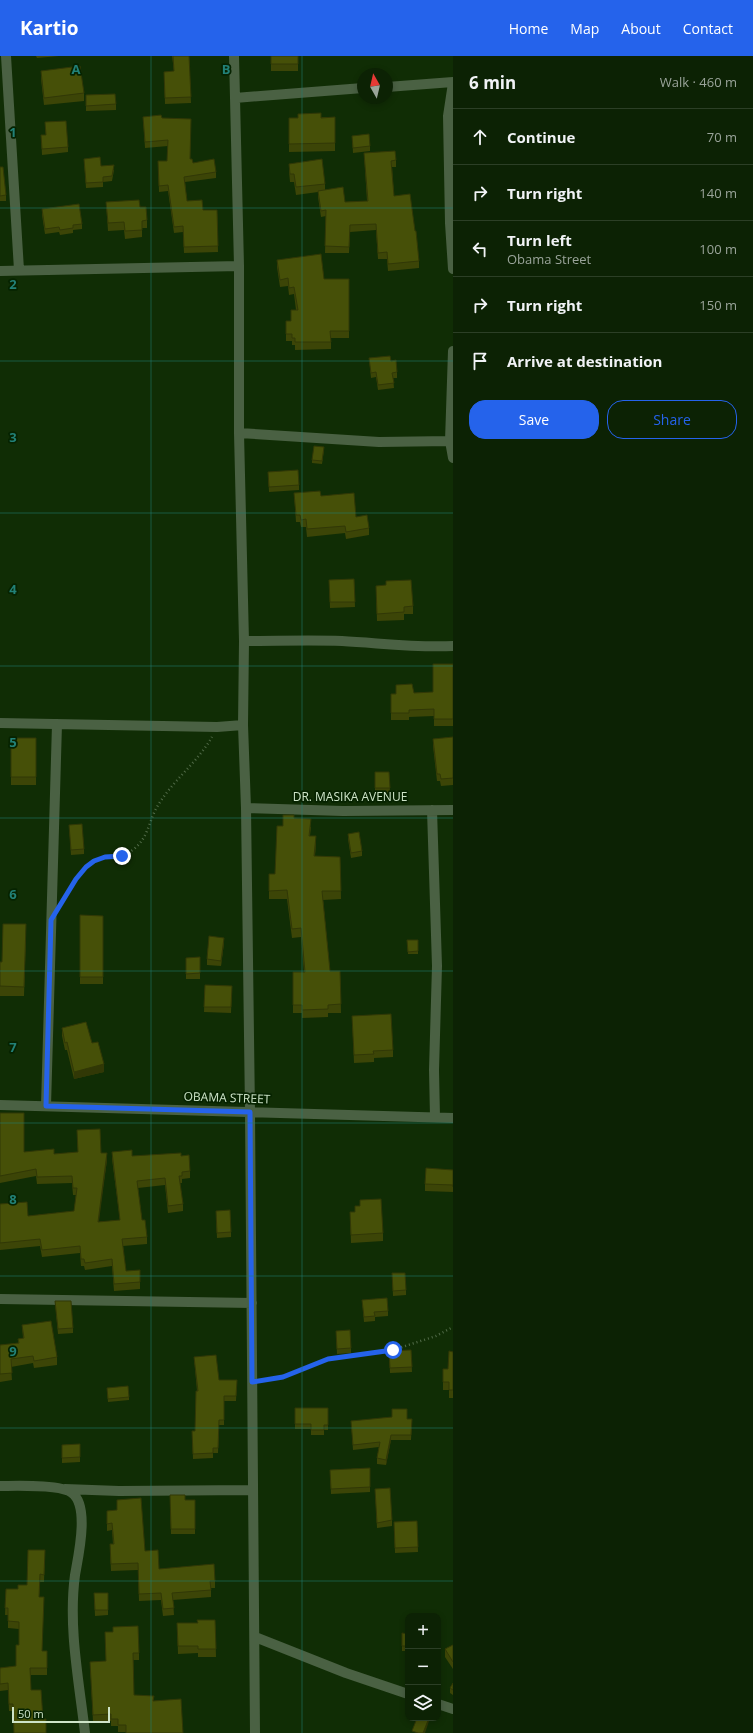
<!DOCTYPE html>
<html lang="en">
<head>
<meta charset="utf-8">
<style>
	:root { --surface:#0c2204; --page:#152a0e; --text:#f1f3f6; --muted:#9aa49a; --line:#2c3f26; --accent:#2563eb }
	body { margin:0; font-family:"Open Sans",sans-serif; background:var(--page); color:var(--text) }
	.controls { position:absolute; right:12px; bottom:12px; display:grid; overflow:hidden; border-radius:8px; box-shadow:0 2px 6px #0003 }
	.controls button { width:36px; height:36px; display:grid; place-items:center; padding:0; border:0; border-bottom:1px solid var(--line); background:var(--surface); color:var(--text); font:20px sans-serif }
	.compass { position:absolute; left:357px; top:12px; width:36px; height:36px; border-radius:50%; background:var(--surface); box-shadow:0 2px 6px #0003; rotate:352deg }
	.scale { position:absolute; left:12px; bottom:10px; width:98px; box-sizing:border-box; padding-left:4px; border:2px solid #cee4c8; border-top:0; font-size:11px; line-height:14px; white-space:nowrap; color:#cee4c8; -webkit-text-stroke:3px #062300; paint-order:stroke }
	.stop { position:absolute; width:12px; height:12px; margin:-9px; border:3px solid #2563eb; border-radius:50%; background:#fff }
	.stop.end { background:#2563eb; border-color:#fff; box-shadow:0 1px 4px #0008 }
	.list { margin:0; padding:0; list-style:none }
	h2 { display:flex; justify-content:space-between; align-items:center; height:52px; margin:0; padding:0 16px; font-size:17px }
	h2 small { font-size:13px; font-weight:400; color:var(--muted) }
	.list li { display:grid; grid-template-columns:26px 1fr auto; gap:12px; align-items:center; box-sizing:border-box; height:56px; padding:0 16px; border-top:1px solid var(--line) }
	.list b { display:block; font-size:15px; white-space:nowrap }
	.list p { margin:0; font-size:13px; white-space:nowrap; color:var(--muted) }
	.list em { font-size:13px; font-style:normal; color:var(--muted) }
	.actions { display:flex; gap:8px; padding:12px 16px }
	.actions a { flex:1; padding:9px 0; border:1px solid var(--accent); border-radius:16px; text-align:center; font-size:14px; color:var(--accent) }
	.actions .main { background:var(--accent); color:#fff }
	.icon { flex:none; width:22px; height:22px; fill:none; stroke:currentColor; stroke-width:2; stroke-linecap:round; stroke-linejoin:round }
	.map { position:relative; flex:none; width:453px; height:1677px; overflow:hidden }
	header { display:flex; align-items:center; gap:24px; box-sizing:border-box; height:56px; padding:0 20px; background:var(--accent); color:#fff }
	header strong { font-size:19px }
	nav { display:flex; gap:22px; margin-inline-start:auto; font-size:14px }
	main { display:flex }
	aside { flex:1; background:var(--surface) }
	.map>svg:first-child { display:block }
	.lines { fill:none; stroke-linecap:round; stroke-linejoin:round }
	.path { stroke:#526c49; stroke-width:2.5; stroke-dasharray:1 3; stroke-linecap:butt }
	.minor { stroke:#4a6143; stroke-width:10 }
	.wall { fill:#3c4507 }
	.shaded-wall { fill:#313806 }
	.building { fill:#465008; stroke:#313806 }
	.route { stroke:#2563eb; stroke-width:5 }
	.grid { fill:none; stroke:#228177; stroke-width:1; stroke-opacity:0.55 }
	.labels { text-anchor:middle; stroke-width:3.5; stroke-linejoin:round; paint-order:stroke }
	.street-label { font-size:12px; fill:#cee4c8; stroke:#062300 }
	.grid-label { font-size:13px; text-anchor:middle; font-weight:bold; fill:#228177; stroke:#062300; stroke-width:3.5; stroke-linejoin:round; paint-order:stroke }
</style>
</head>
<body>
<header>
<strong>Kartio</strong>
<nav><a>Home</a><a>Map</a><a>About</a><a>Contact</a></nav>
</header>
<main>
<div class="map">
<svg width="453" height="1677" viewBox="0 0 453 1677">
	<rect width="100%" height="100%" fill="#102d05"/>
	<g class="lines">
		<path class="path" d="M64,843c10,-17 20,-38 42,-42 10,-2 19,-1 28,-8 14,-11 15,-28 23,-42 15,-26 40,-44 55,-70
			M262,1324l21,-3 45,-18 65,-9 43,-14 17,-9"/>
		<path class="minor" d="M6,0l13,214
			M234,0l5,210v167l5,208 -1,84 3,83 4,304 5,621
			M453,27l-5,33 2,107 3,46
			M387,31l66,-5
			M235,42l128,-10
			M0,215l239,-5
			M453,295l-3,90 3,17
			M239,377l140,9 71,-1
			M244,585c33,0 66,-1 98,0 38,2 74,7 111,5
			M0,667l217,4 26,-2
			M246,752l97,3 110,-1
			M432,754l5,156 -3,104 1,47
			M0,1049l453,13
			M46,1050l11,-382
			M0,1243l252,4
			M0,1430c15,0 61,-2 72,7 18,13 6,64 3,82 -7,52 4,106 10,158
			M65,1433l54,2 133,-1
			M255,1581l91,36 62,21
			M438,1648l15,5"/>
	</g>
	<path class="wall" d="M36,0h23l-22,2z
		M172,0h17l2,47 -26,1 -1,-32 10,-1z
		M271,0h27v15h-27z
		M41,15l43,22v8l-40,4 -3,-26z
		M86,39l30,9v6l-30,1z
		M143,61l19,1 31,45 23,9v6l-31,4 2,19 16,9h14l1,42 -34,1 -1,-21 -9,1 -6,-42 -9,1 -1,-31h9l1,-15 -23,2z
		M335,61v34l-46,1v-34z
		M45,66l23,25v5l-26,3 -1,-20h5z
		M352,80l18,10v5l-17,2z
		M364,97l32,7v7h-4l2,29 25,65v7l-31,3 -1,-12h-9l-2,-29 -26,2 -1,21h-24l1,-37 -5,1 -3,-20v-5l-22,3 -2,-13h-4l-1,-11v-7l36,20v6l20,12 22,-1z
		M84,103l17,7 13,4 -2,11 -9,1v5l-17,1z
		M0,111l6,28v6h-6z
		M106,146l34,5 7,13v8h-5v9l-17,2 -1,-9 -16,1z
		M42,153l40,15v5l-9,1v3l-13,2 -1,-3 -14,2 -3,-19z
		M277,204l47,19h25v59h-18v11l-36,1v-5h-3v-4h-6v-20h5l5,-11 -2,-16 -5,1 -1,-9 -8,1 -3,-20z
		M369,302l22,3 6,11v6h-4l1,10 -16,2 -2,-13 -5,1z
		M324,393l-2,15 -10,-1v-3z
		M268,416l31,13v5l-30,2z
		M294,437l27,3 35,21 13,11v7l-23,4 -1,-6 -38,4 -1,-10h-5l-1,-5h-4z
		M354,523l1,28 -25,1 -1,-28z
		M376,530l37,20v8h-9v6l-27,1z
		M453,608v62h-19v-10l-25,1v3h-18v-26l42,-2z
		M453,681v48l-12,1 -1,-5h-3l-4,-35v-7z
		M11,682h25v47h-25z
		M375,716h14l1,21 -15,1z
		M294,762l17,9 -1,9 6,8 -1,12 25,1 1,42 -18,1 7,71h10l1,42h-13v4l-26,1v-5h-9v-41h11l-3,-35 -9,1 -5,-39h-18v-25h6l8,-48z
		M69,769l15,24v5l-13,1z
		M348,778l14,17v5l-11,2 -3,-19z
		M80,859l23,1v68h-23z
		M26,878l-2,62h-24v-34h2z
		M407,884h11v14h-10z
		M224,887l-3,23 -14,-1v-6z
		M200,901v22h-14v-21z
		M205,929l27,1 -1,27 -27,-1z
		M352,960l41,34v7l-19,1v4l-20,1z
		M62,972l30,15 12,29 -30,7 -7,-29h-2l-3,-14z
		M0,1057l24,39 30,2 24,-2 -1,-22 30,30 -9,62 22,-2 -8,-61v-7l20,4h49l9,15v7l-8,1v4h-2l3,21v7l-15,2 -3,-28 -27,3 4,32 5,17v7l-24,2 3,25 14,11v7l-26,2 -2,-25 -27,4 -1,-4h-3l-1,-13 -38,4 -2,-11 -40,4v-46l28,12 46,-5 2,-16h-3l-1,-12 -35,1 -1,-8 -36,7z
		M453,1114v24v-2l-28,-1v-7z
		M360,1144l23,33v8l-32,2 -1,-31h5l5,-6z
		M216,1160l15,16v5l-14,1z
		M392,1217l14,17v5l-13,1z
		M362,1244l26,11v5l-13,1v4l-11,1z
		M55,1245l18,27v5l-15,1z
		M22,1269l35,32v8l-23,3 -1,-5 -22,4 1,13 -12,2v-37l18,-2v-4l5,-1z
		M336,1275l15,17v5l-14,1z
		M411,1294l1,22 -22,1 -1,-22z
		M453,1296v46h-4v-8h-6v-8l5,-13z
		M194,1301l25,23h18l-1,21h-12v24h-5l-1,28h-5v5l-20,1 -1,-28h3l2,-40z
		M107,1332l22,9v3l-21,2z
		M295,1352h33v22h-4v5h-13v-6h-16z
		M412,1363l-1,21h-20l-5,25 -9,-1v-6l2,-11 -26,3 -2,-29z
		M80,1388v18l-18,1v-18z
		M370,1412v24l-39,2 -1,-24z
		M375,1433l17,31v6l-15,2z
		M170,1439l15,5h10v34h-24z
		M117,1444l28,51 14,18 56,12v7h-4v9l-38,3 1,15 -11,1 -2,-16 -22,1 -1,-31 -27,1 -1,-20 3,-7 -1,-14 -5,1v-20l10,-1z
		M417,1465l1,31 -23,1 -1,-31z
		M45,1494l-1,32h-4l-1,15 3,54h5v24h-16v15l12,29 3,14 -33,-22h-4l-1,-21 -8,1v-23l16,-2 3,-21v-16l-11,-1v-13h-3l1,-26h12l9,-4z
		M94,1537h14v22l-13,1z
		M215,1564l1,37h-18v-4l-20,1 -1,-31h21z
		M105,1576l34,21v7h-6l-7,72h-8v-6h-7v-5l-18,1 -3,-60 16,-1z
		M402,1577l6,1v17h-6z
		M453,1589v24l-8,-12v-8z
		M453,1627v12l-3,-2v-5z"/>
	<path class="shaded-wall" d="M316,780v8l-2,20v-8z
		M224,882v5l-3,23v-5z
		M104,1008v8l-30,7v-7z
		M107,1097v7l-9,69v-7z
		M391,1379v5l-5,25v-5z
		M429,1662h1l-5,15h-2z"/>
	<path class="building" d="M173,0h16l2,41 -26,1 -1,-26 10,-1z
		M271,0h27v8h-27z
		M80,10l4,27 -40,5 -3,-27z
		M115,38l1,10 -30,2v-11z
		M321,57v5l14,-1v26l-46,1v-26h9v-4z
		M161,59l1,3 29,1 -1,40h2l1,4 21,-4 2,13 -32,5 3,24 15,-1 1,10h14l1,36 -34,1 -1,-21 -9,1 -6,-42 -9,1 -1,-25h9l1,-21 -23,2 -2,-25z
		M66,65l2,26 -26,2 -1,-14h5l-1,-13z
		M369,78l1,12 -17,2 -1,-12z
		M395,95l1,9 -5,1 3,35 16,-2 5,37h1l3,30 -31,3 -1,-12 -9,1 -2,-29 -26,1 -1,22 -24,-1 1,-36 -5,1 -3,-20 25,-4 2,15 23,-1 -4,-48z
		M100,101l1,9 13,-1 -2,11 -9,1v5l-17,1 -2,-24z
		M322,103l3,25 -29,3 -2,-13h-4l-1,-10z
		M0,111h3l3,28 -6,1z
		M139,144l1,7h6l1,13 -5,1v9l-17,1 -1,-9 -16,1 -2,-21z
		M79,148l3,20 -9,1v3l-13,2 -1,-3 -14,2 -3,-20z
		M321,198l3,25h25v52h-19l1,11h-36v-4h-3v-4h-6v-13h5v-11h7l-4,-23 -5,1 -1,-10 -8,2 -3,-20z
		M390,300l1,5 5,-1 1,12 -5,1 2,10 -16,2 -2,-13 -5,1 -2,-15z
		M314,390l10,1 -2,14 -10,-1z
		M298,414l1,15 -30,2 -1,-15z
		M320,435l1,5 33,-3 2,24 11,-2 2,13 -23,4 -1,-6 -38,3 -1,-10 -5,1 -1,-5h-4l-2,-22z
		M354,523l1,23h-25l-1,-22z
		M411,524l2,26 -9,1v5l-27,2 -1,-28 10,-1v-4z
		M433,608h20v55h-19v-10l-25,1v3h-18v-19h5v-9l16,-1 2,9 19,-1z
		M453,681v41l-12,1 -1,-5h-3l-4,-35z
		M11,682h25v39h-25z
		M375,716h14l1,16h-15z
		M283,759h11v3l17,1 -2,17h7l-2,20 26,1 1,34h-19l8,80h10l1,33 -13,1v4l-26,1v-5h-9v-33h12l-4,-44 -9,1 -5,-39 -18,1v-17h6l2,-48h6z
		M82,768l2,25 -13,1 -2,-25z
		M359,776l3,19 -11,2 -3,-19z
		M80,859l23,1v61h-23z
		M3,868h23l-2,63 -24,-1v-24h2z
		M209,880l15,2 -3,23 -14,-2z
		M407,884h11v11l-10,1z
		M200,901v16l-14,1v-16z
		M205,929l27,1 -1,21h-27z
		M391,958l2,36 -20,1 1,3 -20,1 -2,-39z
		M86,966l6,21 6,-1 6,22 -30,8 -7,-30 -2,1 -3,-15z
		M0,1057h24v39l30,-3v5l24,-2 -1,-22 23,-1 1,24h6l-9,69 22,-2 -8,-68 20,-2v6l49,-3v3l8,-1 1,16 -8,1v4h-3l4,28 -15,2 -3,-28 -28,3 5,39h3l2,17 -25,2 4,32 14,-1v12l-26,2 -2,-25 -27,4 -1,-4h-3l-1,-13 -38,4 -2,-11 -40,4v-39l27,-2 1,14 46,-5 3,-23h-4l-1,-12 -35,1 -1,-8 -36,7z
		M426,1112l27,2v17v-2l-28,-1z
		M381,1143l2,34 -32,2 -1,-23h5v-6h5v-6z
		M230,1154l1,22 -14,1 -1,-22z
		M392,1217h13l1,17 -13,1z
		M387,1242l1,13 -14,1 1,4 -11,1 -2,-17z
		M55,1245h16l2,27 -15,1z
		M51,1265l6,36 -23,4 -1,-5 -22,3 1,14 -12,1v-29l19,-2 -1,-4 6,-1 -2,-13z
		M350,1274l1,18 -14,1 -1,-18z
		M411,1294l1,17 -22,1 -1,-17z
		M449,1295l4,1v38h-4v-8h-6v-13h5z
		M216,1299l3,25h18l-1,16h-12v24h-5l-1,28h-5v5l-20,1 -1,-23h3l1,-40h2l-4,-34z
		M128,1330l1,11 -21,2 -1,-11z
		M295,1352h33v17h-4v5h-13v-6h-16z
		M392,1353h15v10h5l-1,16h-20l-5,25 -9,-2 3,-16 -27,3 -2,-24 41,-4z
		M80,1388v13l-18,1v-13z
		M370,1412v19l-39,2 -1,-19z
		M390,1432l2,32 -15,3 -2,-34z
		M170,1439h15v5h10v29h-24z
		M141,1442l4,53 13,-1 1,19 55,-5 1,17h-5l1,9 -39,3 2,15 -11,1 -2,-16 -22,1 -1,-31 -27,1 -1,-20h4l-2,-21 -5,1v-13l10,-1v-10z
		M417,1465l1,26 -23,1 -1,-26z
		M28,1494h17l-1,25 -4,-1 -1,23h5l-2,54h5v17h-17l1,22h10l2,29h3v14h-32l-1,-29h-4l-1,-21 -8,1v-16l16,-2v-21h3v-23l-11,-1v-13h-3l1,-19h12v-4h9z
		M94,1537h14v17h-13z
		M197,1564h18l1,29h-18v-3h-20l-1,-23h21z
		M138,1570l1,27h-6l1,42 20,1 -1,5 28,-2 2,34h-57v-8h-8v-6h-7v-5l-18,1 -3,-53 16,-1 -1,-29h8v-5z
		M402,1577l6,1v12h-6z
		M453,1589v17l-8,-13z
		M453,1627v7l-3,-2z
		M417,1662h12l-6,15h-5l-6,-2z"/>
	<g class="lines">
		<path class="route" d="M122,800l-17,1 -11,4 -8,6 -10,12 -25,41 -5,186 204,6 2,270 31,-5 45,-18 65,-9"/>
	</g>
	<path class="grid" d="M151,0v1677M302,0v1677M0,152h453M0,305h453M0,457h453M0,610h453M0,762h453M0,915h453M0,1067h453M0,1220h453M0,1372h453M0,1525h453"/>
	<g class="labels">
		<g class="street-label">
			<text x="350" y="745">DR. MASIKA AVENUE</text>
			<text transform="translate(227 1042) rotate(2)" y="4">OBAMA STREET</text>
		</g>
	</g>
	<g class="grid-label">
		<text x="76" y="18">A</text>
		<text x="226" y="18">B</text>
		<text x="13" y="81">1</text>
		<text x="13" y="233">2</text>
		<text x="13" y="386">3</text>
		<text x="13" y="538">4</text>
		<text x="13" y="691">5</text>
		<text x="13" y="843">6</text>
		<text x="13" y="996">7</text>
		<text x="13" y="1148">8</text>
		<text x="13" y="1300">9</text>
	</g>
</svg>
<div class="controls">
<button>+</button>
<button>−</button>
<button><svg class="icon" aria-label="layers" viewBox="0 0 24 24"><path d="M12 4l9 5-9 5-9-5zM3 14l9 5 9-5"/></svg></button>
</div>
<svg class="compass" viewBox="-18 -18 36 36"><path d="M0-13l5 13h-10z" fill="#e53935"/><path d="M0 13l5-13h-10z" fill="#9aa49a"/></svg>
<div class="scale">50 m</div>
<div class="stop" style="left:393px;top:1294px"></div>
<div class="stop end" style="left:122px;top:800px"></div>
</div>
<aside>
<h2>6 min<small>Walk · 460 m</small></h2>
<ul class="list">
<li><svg class="icon" aria-label="ahead" viewBox="0 0 24 24"><path d="M12 20V5M6 11l6-6 6 6"/></svg><div><b>Continue</b></div><em>70 m</em></li>
<li><svg class="icon" aria-label="right" viewBox="0 0 24 24"><path d="M7 20v-9h11M14 6l5 5-5 5"/></svg><div><b>Turn right</b></div><em>140 m</em></li>
<li><svg class="icon" aria-label="left" viewBox="0 0 24 24"><path d="M17 20v-9H6M10 6l-5 5 5 5"/></svg><div><b>Turn left</b><p>Obama Street</p></div><em>100 m</em></li>
<li><svg class="icon" aria-label="right" viewBox="0 0 24 24"><path d="M7 20v-9h11M14 6l5 5-5 5"/></svg><div><b>Turn right</b></div><em>150 m</em></li>
<li><svg class="icon" aria-label="arrive" viewBox="0 0 24 24"><path d="M6 21V4h12l-3 4 3 4H6"/></svg><div><b>Arrive at destination</b></div></li>
</ul>
<div class="actions"><a class="main">Save</a><a>Share</a></div>
</aside>
</main>
</body>
</html>
